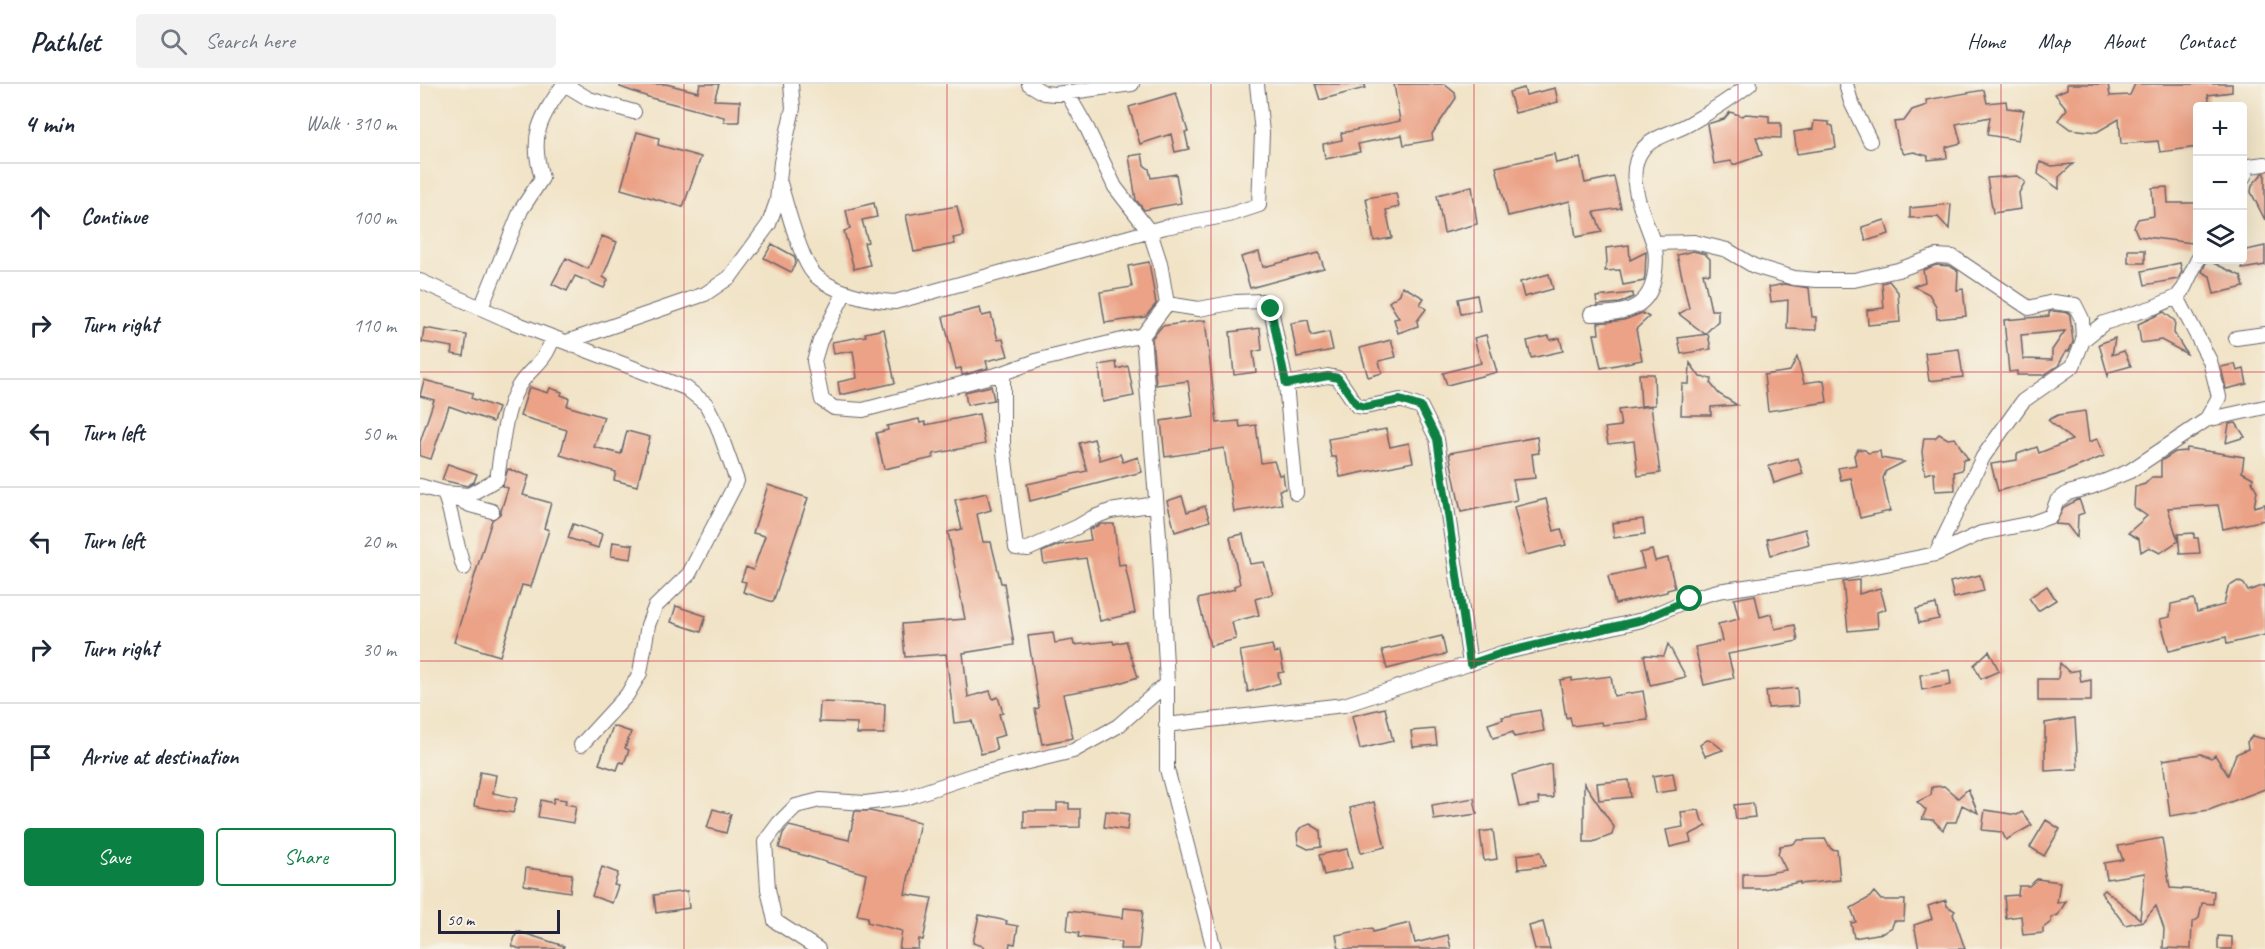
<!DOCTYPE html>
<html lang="en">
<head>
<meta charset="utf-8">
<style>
	:root { --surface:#fff; --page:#f2f2f3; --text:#1f2937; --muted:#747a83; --line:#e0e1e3; --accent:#0b8043 }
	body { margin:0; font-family:Caveat,sans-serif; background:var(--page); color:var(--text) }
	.controls { position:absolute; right:18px; top:18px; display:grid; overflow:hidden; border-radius:6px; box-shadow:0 6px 24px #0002 }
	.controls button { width:54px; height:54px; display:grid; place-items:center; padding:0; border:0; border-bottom:2px solid var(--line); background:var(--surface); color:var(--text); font:30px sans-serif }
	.scale { position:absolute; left:18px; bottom:15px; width:122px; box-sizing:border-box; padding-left:6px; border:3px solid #22223b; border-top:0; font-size:16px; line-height:21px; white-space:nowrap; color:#22223b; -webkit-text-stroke:4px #f7f3e8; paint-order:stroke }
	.stop { position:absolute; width:18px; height:18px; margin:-14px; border:4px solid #0b8043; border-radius:50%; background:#fff }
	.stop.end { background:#0b8043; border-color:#fff; box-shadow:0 2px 6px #0008 }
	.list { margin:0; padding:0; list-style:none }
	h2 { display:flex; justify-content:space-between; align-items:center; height:78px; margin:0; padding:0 24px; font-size:26px }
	h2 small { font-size:20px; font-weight:400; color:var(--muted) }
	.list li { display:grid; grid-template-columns:39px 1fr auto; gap:18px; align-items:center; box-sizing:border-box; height:108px; padding:0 24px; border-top:2px solid var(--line) }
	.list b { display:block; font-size:22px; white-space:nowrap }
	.list em { font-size:20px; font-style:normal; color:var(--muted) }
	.actions { display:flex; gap:12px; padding:18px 24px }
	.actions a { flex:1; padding:14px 0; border:2px solid var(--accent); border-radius:6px; text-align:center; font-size:21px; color:var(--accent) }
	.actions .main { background:var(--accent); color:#fff }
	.icon { flex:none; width:33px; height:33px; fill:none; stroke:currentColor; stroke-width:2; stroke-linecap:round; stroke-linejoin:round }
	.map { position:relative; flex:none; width:1845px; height:865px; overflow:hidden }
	header { display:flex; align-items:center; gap:36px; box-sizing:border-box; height:84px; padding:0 30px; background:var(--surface); border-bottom:2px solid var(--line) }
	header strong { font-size:28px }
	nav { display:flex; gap:33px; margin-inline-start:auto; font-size:21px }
	.search { width:420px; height:54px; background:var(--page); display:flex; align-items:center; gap:15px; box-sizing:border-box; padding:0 21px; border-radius:6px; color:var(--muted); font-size:22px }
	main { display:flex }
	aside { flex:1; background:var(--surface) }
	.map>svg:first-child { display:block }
	.building { fill:#eba286; fill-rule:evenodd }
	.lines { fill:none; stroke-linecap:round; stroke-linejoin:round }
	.street-casing { stroke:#6a666c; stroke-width:16 }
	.street { stroke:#fff; stroke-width:14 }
	.route { stroke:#0b8043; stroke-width:8 }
	.grid { fill:none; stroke:#d1495b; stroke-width:1.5; stroke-opacity:0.55 }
</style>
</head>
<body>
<header>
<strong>Pathlet</strong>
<div class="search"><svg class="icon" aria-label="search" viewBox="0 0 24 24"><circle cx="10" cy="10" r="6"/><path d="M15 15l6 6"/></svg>Search here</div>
<nav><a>Home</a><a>Map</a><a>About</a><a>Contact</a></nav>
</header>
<main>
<aside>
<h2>4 min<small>Walk · 310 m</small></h2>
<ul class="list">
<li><svg class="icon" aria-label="ahead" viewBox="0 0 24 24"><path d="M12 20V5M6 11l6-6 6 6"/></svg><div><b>Continue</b></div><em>100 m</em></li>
<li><svg class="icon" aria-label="right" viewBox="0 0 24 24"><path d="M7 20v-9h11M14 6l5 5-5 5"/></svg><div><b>Turn right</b></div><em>110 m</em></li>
<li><svg class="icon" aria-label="left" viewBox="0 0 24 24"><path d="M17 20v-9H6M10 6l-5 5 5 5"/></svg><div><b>Turn left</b></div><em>50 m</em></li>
<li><svg class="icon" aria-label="left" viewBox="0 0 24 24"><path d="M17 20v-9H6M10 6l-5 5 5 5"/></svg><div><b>Turn left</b></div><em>20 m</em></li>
<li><svg class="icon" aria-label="right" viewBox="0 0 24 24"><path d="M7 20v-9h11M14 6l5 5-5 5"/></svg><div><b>Turn right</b></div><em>30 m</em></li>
<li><svg class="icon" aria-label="arrive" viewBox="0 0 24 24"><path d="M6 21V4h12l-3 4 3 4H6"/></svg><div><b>Arrive at destination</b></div></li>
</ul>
<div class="actions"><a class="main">Save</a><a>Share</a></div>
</aside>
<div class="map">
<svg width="1845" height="865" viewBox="0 0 1845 865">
	<rect width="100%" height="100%" fill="#f7f3e8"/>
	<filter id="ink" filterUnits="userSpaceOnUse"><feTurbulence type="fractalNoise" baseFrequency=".0167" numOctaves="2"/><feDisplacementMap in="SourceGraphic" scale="12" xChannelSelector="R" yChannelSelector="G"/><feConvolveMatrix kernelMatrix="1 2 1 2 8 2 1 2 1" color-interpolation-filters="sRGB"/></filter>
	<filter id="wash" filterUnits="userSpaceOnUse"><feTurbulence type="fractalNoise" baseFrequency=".008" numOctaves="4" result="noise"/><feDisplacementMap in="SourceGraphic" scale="24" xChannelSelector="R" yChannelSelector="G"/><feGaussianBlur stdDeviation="1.35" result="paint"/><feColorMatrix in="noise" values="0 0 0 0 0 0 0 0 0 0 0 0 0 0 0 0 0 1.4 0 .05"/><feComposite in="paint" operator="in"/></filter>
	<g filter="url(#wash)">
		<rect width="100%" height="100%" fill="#f1e3c6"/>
		<g id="blocks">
			<path class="building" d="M200,0h46l32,8 2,-8h19l-5,16 26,1 -1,21h-15v-5l-73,-19 -31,-11z
				M895,0h50v4l-45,12z
				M974,0h50l11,9 1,5 -24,36 1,6 -29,5 -2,-10 -44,9 2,8 -35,7 -2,-15 19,-4 -1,-7 59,-12z
				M1647,0h41l2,12 20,-1 5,-11h97v8l-24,3 2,11h-12v41l-38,5 -2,-11 -37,3 -2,-25 -22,13 -27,-3 -12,-9 9,-11 -12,-15 12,-5z
				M1104,4l2,7 29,-7 3,14 -43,11 -6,-21z
				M1564,6l3,13 19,-2 1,7 17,2 -6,30 -31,-5 3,-18 -34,7 5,19 -15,4 1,11 -19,2v-4l-14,-4 -10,2 -5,-8 -5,-24 10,-1 8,-11 15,-5 -1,-5z
				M756,9l12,39h-3l4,17 -14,3 -4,-18 -31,10 -11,-37z
				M1310,28l12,4 4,-2 23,2v7h12v15l-25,-1 6,18 -29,10 -2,-4 -17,3 -7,-40 17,-5z
				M1394,37l15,1v3l4,1 3,22 -39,6 -3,-22 19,-3z
				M217,48l22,6 -1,7 43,12 -18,50 -62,-18z
				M722,70l2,11 5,4 2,9 25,-4 5,29 -37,7 -8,-10 -7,-44z
				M1134,70l2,9 24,-5 5,25 29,-6 7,31 -27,4 8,20 -26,5 -6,-36 -62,15 -12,-49z
				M1620,78l12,4 21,-2 -14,13v12l-21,-15z
				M1843,89h2v47l-14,-28 1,-7z
				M1597,92l8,6 -6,11 2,16 -28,4 -6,-35z
				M1052,102l5,38 -33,9 -7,-38z
				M1747,103l1,16h29l-5,40 -54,-7 -4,-9 4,-8 16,-3 -2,-28z
				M976,109l3,14 -13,3 6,28 -18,3 -8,-43z
				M454,119l3,14 -15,3 6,22 -4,1 6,22 -16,4 -10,-38 6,-2 -4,-19z
				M1531,120l-2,25 -11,-12 -28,1v-10z
				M537,122l7,30 -11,2 2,6 -41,8 -8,-37z
				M1465,136l4,14 -23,7 -4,-14z
				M182,152l15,6 -14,35 5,3 -4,8 -29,-12 -8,15 -15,-7 14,-26 22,11z
				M352,160l22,12 2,6 -5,10 -27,-14z
				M1209,161l1,15 16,-8 -1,23 -1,6 -21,4 -3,-15 -15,1 2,-9 -1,-14z
				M1845,162v19l-23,4v-18z
				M1708,166h17v13h-17z
				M1273,167l12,3 5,5v15l-7,-1 8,37h7v11l-13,13 -26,-20 10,-6 -12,-53z
				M839,168l4,15 56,-14 5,15 -74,20 -9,-31z
				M1787,176l34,16 3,11 -30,7 -4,-18 -8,-4z
				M729,178l7,42 -11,13 -40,6 -5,-31 32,-5 -4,-21z
				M1760,179l2,8 -4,8 -33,6 -3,-14z
				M1516,181l14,1 8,5 -1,19 6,-1 3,27 -29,3 -1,-13 -7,-12 -16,-8 12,-4 -2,-12z
				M1129,190l4,15 -29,8 -4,-15z
				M1469,197l9,11 2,30 -32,3 -1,-15 17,-2 -2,-25z
				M1364,200l25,4 3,29h4v13l-29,-1 1,-29 -17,2 -2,-15z
				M982,202l22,12 -4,6 6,5 -9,12 1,5 -20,7 -4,-14 5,-1 -10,-16 11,-8z
				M1213,209v4l-13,6 -23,2 -1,-8z
				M1057,211l3,15 -19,4 -3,-15z
				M560,224l2,8 9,-2 7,26 5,-1 5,17 -22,5 2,7 -26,7 -1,-7 -5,1 -13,-52z
				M1634,227l15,2 1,3 3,26 -4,9h-3l-8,15 -14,9h-27v-4l-8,1 -5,-52 45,-4v-4zM1645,247l-13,19v10l-29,-1 -2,-24z
				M1744,228l11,9 -1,12 13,21 -26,-14 -20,3 -3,-19z
				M1222,229l7,4 -13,12 6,31 -41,8 -7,-34h5l-1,-11 26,-3z
				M785,236l12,103 22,-2 1,6 16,-2 5,38 13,-2 5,14 4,-1 2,15 -6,1 3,14 -48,8 -10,-64 -59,9 -4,-36 32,-5 -5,-35 -32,4 -4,-47 10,-12z
				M888,236l3,16 18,-4 4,18 -36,7 -6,-34z
				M4,244l43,7 -3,21 -12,-2 1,-7 -31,-5z
				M840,244l2,22 -9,2 3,20 -22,3 -4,-43z
				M464,245l11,54 -55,12 -2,-13 19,-4 -4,-27 -19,3 -2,-12 34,-6 -1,-3z
				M1288,250l3,15 -30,5 -3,-16z
				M1066,251l11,37 -50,13 -4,-12 38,-10 -7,-25z
				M1129,252l1,4 10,-2 3,13 -32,7 -4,-17z
				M1695,254l-3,17 12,-4 7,15 -22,6 -1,4 -9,-32z
				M971,256l5,17 -17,4 3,12 -14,4 -8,-29z
				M1539,265l4,28 -34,4 -4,-28z
				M1377,273l7,26 20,-3 3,22 -59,9 -4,-36 26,-4z
				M696,278l1,7 11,-3 6,30 -31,6 -4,-37z
				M1270,279l10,14 12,2 -1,5 8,10 18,11 -26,2v8h-30l1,-31h7z
				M1815,280l2,7 7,-2 3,15 -21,5 -5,-22z
				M1219,290h15l1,31 -14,1z
				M4,296l49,13 -2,5 27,10 -5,14 -44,-16 -18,53 -11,-3v-14l14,-42 -14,-4z
				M571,302l3,14 -27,5 -2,-13z
				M109,303l19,6 2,-5 12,4 -1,3 8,3 -2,8 37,11 -10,30 27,7 6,-23 23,6 -13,49 -23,-6 2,-8 -56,-17 7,-25 -47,-14z
				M1231,322l9,67 -22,3 -4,-35 -26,3 -3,-16 16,-2 -3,-16z
				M1665,327l4,31 8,-3 7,17 -47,19 -59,16 -7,-27 26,-4v-6l20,-7 2,6 33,-13 -24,-20 10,-5z
				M559,330l6,30 -52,10v4l-49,11 -8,-36 12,-3 -1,-4 32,-7 1,4 5,-1 1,3z
				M1816,339l9,14 -19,6 3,-19z
				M966,345l4,18 19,-4 4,19 -73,15 -4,-20h-5l-3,-18z
				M1519,350l9,5 7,-1 13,21 -5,1 -1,10 -8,2 1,18 -20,1 -1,-19 -9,2 -3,-22 2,-14h11z
				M1117,353l2,16 -7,1 3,24 -22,2 4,20 -56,12 -12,-59z
				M674,355l6,21 20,-6 3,8 15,-5 4,15 -112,29 -3,-17 60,-13 -8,-28z
				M1767,364l57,9 -2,15 11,6 -1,4 5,9 -3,16 11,-3v16l-42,9 -5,-24 -50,3 10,33 -18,12 -11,-6 -8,5 -2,-13 -11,-6 19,-17 -13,-9 1,-20 10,-3 7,-7h9v-16l14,-9 11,-1z
				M1438,365l7,1 3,3 12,-2 1,7 23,4 -18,9 -3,7 7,33 -30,7 -9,-40 -10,2 -3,-12 18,-3 -2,-10z
				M1378,374l5,16 -29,9 -5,-17z
				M28,380l29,10 -3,8 -7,4 -25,-6z
				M88,385l21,7 -6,19 28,8 -7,25 5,2 -18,57 -9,-2 -22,71 -46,-14 38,-122 8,-6 8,-26 -6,-2z
				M348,401l40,13 -35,104 -30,-10 3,-10 -5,-1 5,-14 7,3 12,-34 -12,-3z
				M567,409l4,17 -14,4 6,28h8l10,41h3l10,62 -51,8 5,44 22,-6 3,8 5,-2 5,16 -4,1 6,21 -11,3 3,12 -16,4 -9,-33 -18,2 -8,-69 -41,3 -3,-33 63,-5 -17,-87 14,-3 -7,-29z
				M762,412l5,16 18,-6 5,15 -35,11 -8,-31z
				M1126,415l8,32 7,-2 5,16 -40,10 -12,-48z
				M1659,415l5,14 -6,2 -1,23 -10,-13 -12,-1 9,-17z
				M1223,435l2,15 -31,4 -2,-15z
				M153,440l29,10 -4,14 -30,-10z
				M681,440h13l5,41 6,-1 10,49 -35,8 -14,-63 -42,6 -2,-12 17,-7 32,-5 -2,-10z
				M1385,445l4,15 -38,11 -4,-16z
				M1774,449v5h4l2,15 -20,1 -2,-20z
				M823,450l7,30 14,-2 9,32 -18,5 4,16 -27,7 4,17 -26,7 -12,-47 37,-10 -1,-3 6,-2 -10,-47z
				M193,458l20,3 -2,14 -20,-3z
				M1232,466l3,11 13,-3 7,30 -8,2v2l-52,12 -7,-28 36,-8 -4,-15z
				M1560,491l4,16 -30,7 -4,-16z
				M1439,496v14l21,-6 6,21 -9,3 1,16 -30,3 -5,-49z
				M1818,497l6,3 4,7 17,-6v50l-38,9 -1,-7 -57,14 -9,-32 10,-2 1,-13 23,-5 3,13 27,-7 4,-18z
				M1627,502l9,14 -18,11 -9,-13z
				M1335,511l5,22 11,-3 4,15 20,-4 3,16 -70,13 6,24 -30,7 -9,-38 27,-6 -4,-17 21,-5 -5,-20z
				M1516,520l3,15 -20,4 -3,-14z
				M256,522l30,10 -5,16 -30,-10z
				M633,549l2,10 18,-3 1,5 39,-4 1,3 12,-3 12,36 -28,9 -47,8 10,44 -31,6 -7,-35 4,-1 -11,-72z
				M1022,552l4,18 -59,15 -5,-19z
				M1248,560l18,33 -36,8 -6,-30 20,1z
				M852,561l2,8 6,-1 4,20 -6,1 2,10 -32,9 -8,-41z
				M1569,567l10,20 -18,8 -7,-14z
				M1640,579l9,9 10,-2 2,12 10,-2v21h-53v-22h20z
				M1529,586l2,15 -29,5 -2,-15z
				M1191,592l3,20 29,-5 5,29 -46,5 -1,-3 -29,4 -2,-9 -4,1 -6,-38 12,-2v3z
				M1377,604l1,18 -30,2 -2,-17z
				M400,618l65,2 -1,30h-27v-11l-38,-1z
				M965,624l8,33 -33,8 -8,-33z
				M1120,626l4,21 -30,6 -1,-5 -20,6 -5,-14 15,-5 -1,-2z
				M1655,634l3,51 -33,2v-48z
				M193,642l18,6 -6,16 4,2 -5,13 -4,-1 -3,8 -18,-6z
				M1015,645l2,16 -24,2 -2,-16z
				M1832,652l13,3v50l-56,21 -39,6 -7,-56 38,-6 10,4 4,-3 13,20 8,-21 12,-5 -1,-7z
				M1287,656l5,1 11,9 -18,6 -5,-11z
				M1131,680l2,34h-15l1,6 -20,3 -7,-32z
				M60,688l16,3 -3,18 24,5 -4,15 -39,-7z
				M1253,689l3,17 -20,3 -3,-17z
				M1209,696l2,17 -32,3 -2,-17z
				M1164,699l30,44 -2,8 -19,7h-9z
				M1524,702l14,12 10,-9 10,24 -16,-8 -6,17h-9l-4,8 -10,-10 -11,-1 4,-9 -9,-8 14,-7 1,-8z
				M134,714l12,2 -1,4 11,2 -3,17 -35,-6 3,-17 12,3z
				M1054,714l3,16 -43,6 -2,-15z
				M954,718l11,45 -24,6 -11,-45z
				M637,719h12v6h11v18l-56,1v-17h33z
				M1333,719l2,14 -19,2 -2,-14z
				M293,725l18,5 -5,19 -19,-5z
				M1279,726l3,11 5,5 -18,9 2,7 -21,5 -4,-17 17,-3 -2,-15z
				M1565,726l32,5 5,-3 10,13 -26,15 -4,-8 -20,-2z
				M435,727h15l50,11 -15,72 27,4 -9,42 -4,-1 -1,10h-19l3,-18 -35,-9 1,-5 -11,-2 9,-41 -87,-26 4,-15 6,-7 60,14z
				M686,727l23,3 -2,16 -23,-3z
				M1626,736l14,9 -16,27 -14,-9z
				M890,740l10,6 1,17 -13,2 -10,-5 -1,-11 3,-5z
				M1073,746l4,29 -13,2 -4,-29z
				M1742,754l8,50 44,3 -1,13 -11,-1 -3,15 -7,5 -1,26 -28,-1 1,-19 -8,-23 -13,15 -18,4 -24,-32 4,-3 35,29 5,-46 -38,6 -3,-16 19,-3 -5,-14z
				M1405,755l6,10 6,1 3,30 -40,4v-2l-35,7h-22v-15h19l24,-4 -8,-16 2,-8 13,-2 5,-4z
				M927,765l5,19 -28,7 -5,-20z
				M1121,768l4,14 -27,3 -1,-14z
				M182,783l16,6 -4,12 4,1 -6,17 -20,-7z
				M106,784l46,6 -2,18 -46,-7z
				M1617,795l23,3 -3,21 9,-2 -8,14 -7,2v5l-8,6v5l-20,2 -2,-19 -15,2 -2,-22 14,-1 1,-9h10z
				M267,807l2,17 -33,5 -2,-18z
				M1454,808l7,8h24l-1,21h-10l-2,6 -9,6 -29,5 -3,-15 5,-1 -5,-14 18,-10z
				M1526,816l1,6 8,5 -2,3 12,35h-46l-5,-24 18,-6 -4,-13z
				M704,824l19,2 -4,39h-19l1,-7 -43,-5 1,-4 -12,-2 2,-20 54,7z
				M559,831l28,6 -1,3 12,2 -3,18 -5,-1 -1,6h-26v-3l-10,-3z
				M1123,838l7,27h-15l-6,-23z
				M990,839l5,20 33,-8 3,14h-112l-3,-14 36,-7 1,4z
				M97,847l47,15 -1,3h-43l-8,-3z
				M1798,852l14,1v12h-14z"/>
		</g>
	</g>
	<g filter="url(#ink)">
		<use href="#blocks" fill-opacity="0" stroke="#6a666c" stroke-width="1.5"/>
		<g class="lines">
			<defs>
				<path id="street" d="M609,0l15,9 11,1 77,-10
					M1426,0l5,18 19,39
					M647,9l20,35 28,59 35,45 10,31 7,41 -24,31 16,201 8,147v86l47,180
					M1822,96l7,-14 16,-2
					M360,99c6,21 20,76 34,91 17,18 58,27 81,28l270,-75 64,-12 30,-10 3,-72 -5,-49
					M1234,159l40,-1 33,8 27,16 40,12 23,2h37l44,-10 38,-14 17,1 76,51 24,-6 22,3 7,14 1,21
					M0,197l90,40 176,67 20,16 11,21 20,56 -48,93 -34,33 -7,18 -8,48 -13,22 -46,50
					M425,208l-25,49 -6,20 8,39 12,8 29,2 140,-37
					M1757,213l33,64 9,36 -13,23
					M747,220l32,5 37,-7 26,-1 9,8 15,75 10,109
					M61,224l40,-98 21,-32c-13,-43 -2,-59 22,-94l25,15 45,13
					M1171,230c30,0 57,-3 63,-36 2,-11 3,-26 -1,-36 -8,-25 -30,-66 -11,-92 10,-13 33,-18 47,-26 21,-12 43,-26 61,-40
					M723,251l-104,25 -36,13v71l13,104 12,1 49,-22 15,-9 18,-7 46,-7
					M1816,254l29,-4
					M146,258l139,-48 25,-17 39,-53 8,-23 4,-39 12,-54 -2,-24
					M866,300l42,-8 10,2 19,28 8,1 35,-7 21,7 16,32 33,225
					M0,402l24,7c10,25 11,51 20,75
					M72,427l-22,-6 -26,-12 25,2 28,-16c5,-29 6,-63 20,-90 11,-21 28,-24 36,-52
					M1516,470l47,-97 40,-56 50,-35 10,-26 21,-17 50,-16 23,-10 7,-9 14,-29
					M746,641l178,-20 158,-52 140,-33 48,-21 28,-8 128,-19 90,-18 45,-21 51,-10 19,-7 6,-15 11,-8 23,-6 39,-16 76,-51 59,-13
					M398,865l-43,-28 -7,-32 -3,-47 14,-19 17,-17 24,-6 45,3 40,-5 69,-23 99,-24 45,-25 49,-43"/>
			</defs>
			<use href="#street" class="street-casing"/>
			<use href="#street" class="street"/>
		</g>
	</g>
	<g class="lines" filter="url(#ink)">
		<path class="route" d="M851,225l15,75 42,-8 10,2 19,27 8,2 35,-7 21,7 16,32 33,225 32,-11 140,-33 48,-21"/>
	</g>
	<path class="grid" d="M264,0v865M527,0v865M791,0v865M1054,0v865M1318,0v865M1581,0v865M0,288h1845M0,577h1845"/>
</svg>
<div class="controls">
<button>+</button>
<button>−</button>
<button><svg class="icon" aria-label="layers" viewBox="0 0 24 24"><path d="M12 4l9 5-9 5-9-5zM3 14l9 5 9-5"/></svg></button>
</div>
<div class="scale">50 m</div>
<div class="stop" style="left:1270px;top:515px"></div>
<div class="stop end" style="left:851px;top:225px"></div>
</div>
</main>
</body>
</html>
